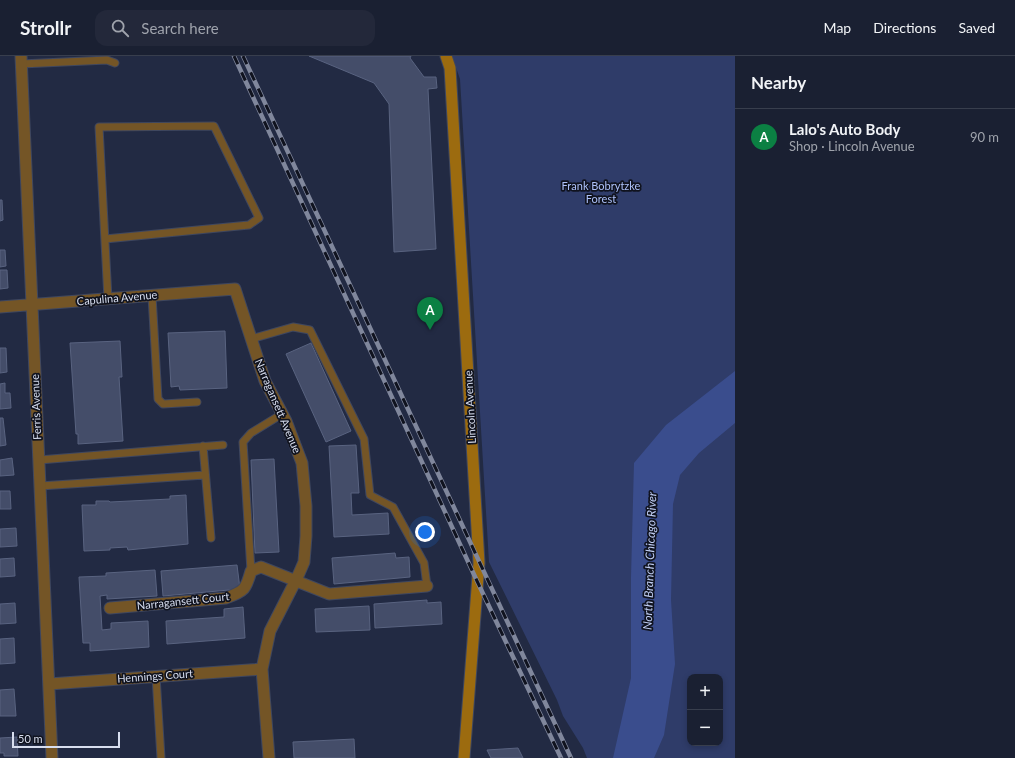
<!DOCTYPE html>
<html lang="en">
<head>
<meta charset="utf-8">
<style>
	:root { --surface:#1a2032; --page:#23283a; --text:#f1f3f6; --muted:#9fa3ac; --line:#383e4d; --accent:#0b8043 }
	body { margin:0; font-family:Lato,sans-serif; background:var(--page); color:var(--text) }
	.controls { position:absolute; right:12px; bottom:12px; display:grid; overflow:hidden; border-radius:8px; box-shadow:0 2px 6px #0003 }
	.controls button { width:36px; height:36px; display:grid; place-items:center; padding:0; border:0; border-bottom:1px solid var(--line); background:var(--surface); color:var(--text); font:20px sans-serif }
	.scale { position:absolute; left:12px; bottom:10px; width:108px; box-sizing:border-box; padding-left:4px; border:2px solid #d8deef; border-top:0; font-size:11px; line-height:14px; white-space:nowrap; color:#d8deef; -webkit-text-stroke:3px #10131f; paint-order:stroke }
	.you { position:absolute; left:425px; top:476px; width:14px; height:14px; margin:-10px; border:3px solid #fff; border-radius:50%; background:#1a73e8; box-shadow:0 0 0 6px #1a73e833 }
	.badge { display:grid; place-items:center; width:26px; height:26px; border-radius:50%; background:var(--accent); color:#fff; font-size:13px; font-weight:700 }
	.pin { position:absolute; translate:-50% -33px; filter:drop-shadow(0 1px 2px #0008) }
	.pin::after { content:''; position:absolute; top:21px; width:14px; height:12px; background:inherit; clip-path:polygon(0 0,100% 0,50% 100%) }
	.list { margin:0; padding:0; list-style:none }
	h2 { display:flex; justify-content:space-between; align-items:center; height:52px; margin:0; padding:0 16px; font-size:17px }
	h2 small { font-size:13px; font-weight:400; color:var(--muted) }
	.list li { display:grid; grid-template-columns:26px 1fr auto; gap:12px; align-items:center; box-sizing:border-box; height:56px; padding:0 16px; border-top:1px solid var(--line) }
	.list b { display:block; font-size:15px; white-space:nowrap }
	.list p { margin:0; font-size:13px; white-space:nowrap; color:var(--muted) }
	.list em { font-size:13px; font-style:normal; color:var(--muted) }
	.icon { flex:none; width:22px; height:22px; fill:none; stroke:currentColor; stroke-width:2; stroke-linecap:round; stroke-linejoin:round }
	.map { position:relative; flex:none; width:735px; height:702px; overflow:hidden }
	header { display:flex; align-items:center; gap:24px; box-sizing:border-box; height:56px; padding:0 20px; background:var(--surface); border-bottom:1px solid var(--line) }
	header strong { font-size:19px }
	nav { display:flex; gap:22px; margin-inline-start:auto; font-size:14px }
	.search { width:280px; height:36px; background:var(--page); display:flex; align-items:center; gap:10px; box-sizing:border-box; padding:0 14px; border-radius:12px; color:var(--muted); font-size:15px }
	main { display:flex }
	aside { flex:1; background:var(--surface) }
	.map>svg:first-child { display:block }
	.green { fill:#2f3c69; fill-rule:evenodd }
	.water { fill:#3a4d8d }
	.building { fill:#444d69; stroke:#596380 }
	.lines { fill:none; stroke-linecap:round; stroke-linejoin:round }
	.service-casing { stroke:#3f475f; stroke-width:9 }
	.minor-casing { stroke:#3f475f; stroke-width:13 }
	.secondary-casing { stroke:#3f475f; stroke-width:13 }
	.service { stroke:#745526; stroke-width:7 }
	.minor { stroke:#745526; stroke-width:11 }
	.secondary { stroke:#9c6b0f; stroke-width:11 }
	.rail-casing { stroke:#80879c; stroke-width:4.5 }
	.rail { stroke:#10131f; stroke-width:3; stroke-dasharray:9; stroke-linecap:butt }
	.labels { text-anchor:middle; stroke-width:3.5; stroke-linejoin:round; paint-order:stroke }
	.park-label { font-size:11px; fill:#adc1f9; stroke:#10131f }
	.street-label { font-size:11px; fill:#d8deef; stroke:#10131f }
	.water-label { font-size:12px; font-style:italic; fill:#c1cff5; stroke:#10131f }
</style>
</head>
<body>
<header>
<strong>Strollr</strong>
<div class="search"><svg class="icon" aria-label="search" viewBox="0 0 24 24"><circle cx="10" cy="10" r="6"/><path d="M15 15l6 6"/></svg>Search here</div>
<nav><a>Map</a><a>Directions</a><a>Saved</a></nav>
</header>
<main>
<div class="map">
<svg width="735" height="702" viewBox="0 0 735 702">
	<rect width="100%" height="100%" fill="#222a43"/>
	<path class="green" d="M452,0h283v702h-148l-4,-10 -20,-32 -6,-16 -68,-138 -29,-483zM690,621h30v66h-30z"/>
	<path class="water" d="M735,315v52l-36,30 -19,22 -7,29 -2,96 4,64 -11,71 -10,23h-41l18,-80v-101l3,-114 32,-38z"/>
	<path class="building" d="M309,0h102l-1,2 14,19h12l1,11 -9,1 8,160 -42,3 -5,-148 -15,-21z
		M0,144h2l1,20 -3,1z
		M0,194h5l1,16 -6,1z
		M0,214h7l1,18 -8,1z
		M225,275l2,57 -47,2 -1,-4 -8,1 -3,-54z
		M120,285l2,36h-3l4,64 -45,3v-10h-2l-6,-91z
		M311,287l40,88 -25,11 -40,-88z
		M0,292h6l1,24 -7,1z
		M5,327v10h5l1,15 -11,1v-25z
		M0,362h3l3,27 -6,1z
		M356,389l3,48h-8l1,22 36,-2 1,21 -55,3 -5,-91z
		M12,402l2,17 -14,1v-16z
		M274,403l5,93 -24,1 -4,-93z
		M0,435h10l1,18h-11z
		M186,439l2,49 -60,6 -1,-3 -17,1v2l-26,1 -2,-46h14v-4h13l1,1 60,-3v-3z
		M16,472l1,18 -17,1v-18z
		M395,497l1,5 13,-1 1,20 -76,7 -2,-26z
		M14,502l1,18 -15,1v-18z
		M237,509l3,24 -77,7 -2,-25z
		M155,514l2,26 -50,3v-4l-7,1 2,34 9,-1v-6l37,-2 1,26 -59,4v-8h-7l-4,-66 27,-1v-3z
		M427,544v3l14,-1 1,22 -67,4 -1,-24z
		M15,547l1,20 -16,1v-20z
		M369,550l1,24 -54,2 -1,-23z
		M243,551l2,31 -78,6 -1,-23 58,-4v-8z
		M14,582l1,25 -15,1v-25z
		M14,633l2,27h-16v-26z
		M17,681l1,19h-14v-3h-4v-15z
		M354,683l1,19h-61l-1,-16z
		M518,692l5,10h-32l-4,-8z"/>
	<g class="lines">
		<defs>
			<path id="service" d="M21,8l86,-4 8,3
				M105,183l144,-14 10,-7 -45,-92 -115,1 9,172
				M152,240l6,103 5,5 34,-2
				M251,283l42,-12 17,3 54,109 6,56 23,12 31,56 3,23
				M203,390l8,92
				M39,404l184,-15
				M40,430l165,-11
				M251,515l-8,-129 8,-9 31,-19
				M156,620l5,82"/>
			<path id="minor" d="M21,0l31,702
				M0,251l235,-18 30,92 21,40 16,42 4,43v30l-2,26 -7,16 -27,53 -8,38 7,89
				M110,552l116,-10c19,-7 20,-9 25,-27l10,-4 68,27 98,-8
				M49,628l213,-15"/>
			<path id="secondary" d="M446,0l4,12 29,495 -15,195"/>
		</defs>
		<use href="#service" class="service-casing"/>
		<use href="#minor" class="minor-casing"/>
		<use href="#secondary" class="secondary-casing"/>
		<use href="#service" class="service"/>
		<use href="#minor" class="minor"/>
		<use href="#secondary" class="secondary"/>
		<defs>
			<path id="rail" d="M234,0l243,525 84,177
				M243,0l328,702"/>
		</defs>
		<use href="#rail" class="rail-casing"/>
		<use href="#rail" class="rail"/>
	</g>
	<g class="labels">
		<g class="park-label">
			<text x="601" y="134">Frank Bobrytzke<tspan x="601" dy="13">Forest</tspan></text>
		</g>
		<g class="street-label">
			<text transform="translate(117 242) rotate(-5)" y="4">Capulina Avenue</text>
			<text transform="translate(278 350) rotate(67)" y="4">Narragansett Avenue</text>
			<text transform="translate(36 351) rotate(-92)" y="4">Ferris Avenue</text>
			<text transform="translate(470 351) rotate(-93)" y="4">Lincoln Avenue</text>
			<text transform="translate(183 545) rotate(-6)" y="4">Narragansett Court</text>
			<text transform="translate(155 620) rotate(-4)" y="4">Hennings Court</text>
		</g>
		<g class="water-label">
			<text transform="translate(650 505) rotate(-88)" y="4">North Branch Chicago River</text>
		</g>
	</g>
</svg>
<div class="controls">
<button>+</button>
<button>−</button>
</div>
<div class="scale">50 m</div>
<div class="you"></div>
<div class="pin badge" style="left:430px;top:274px">A</div>
</div>
<aside>
<h2>Nearby<small></small></h2>
<ul class="list">
<li><span class="badge">A</span><div><b>Lalo's Auto Body</b><p>Shop · Lincoln Avenue</p></div><em>90 m</em></li>
</ul>
</aside>
</main>
</body>
</html>
